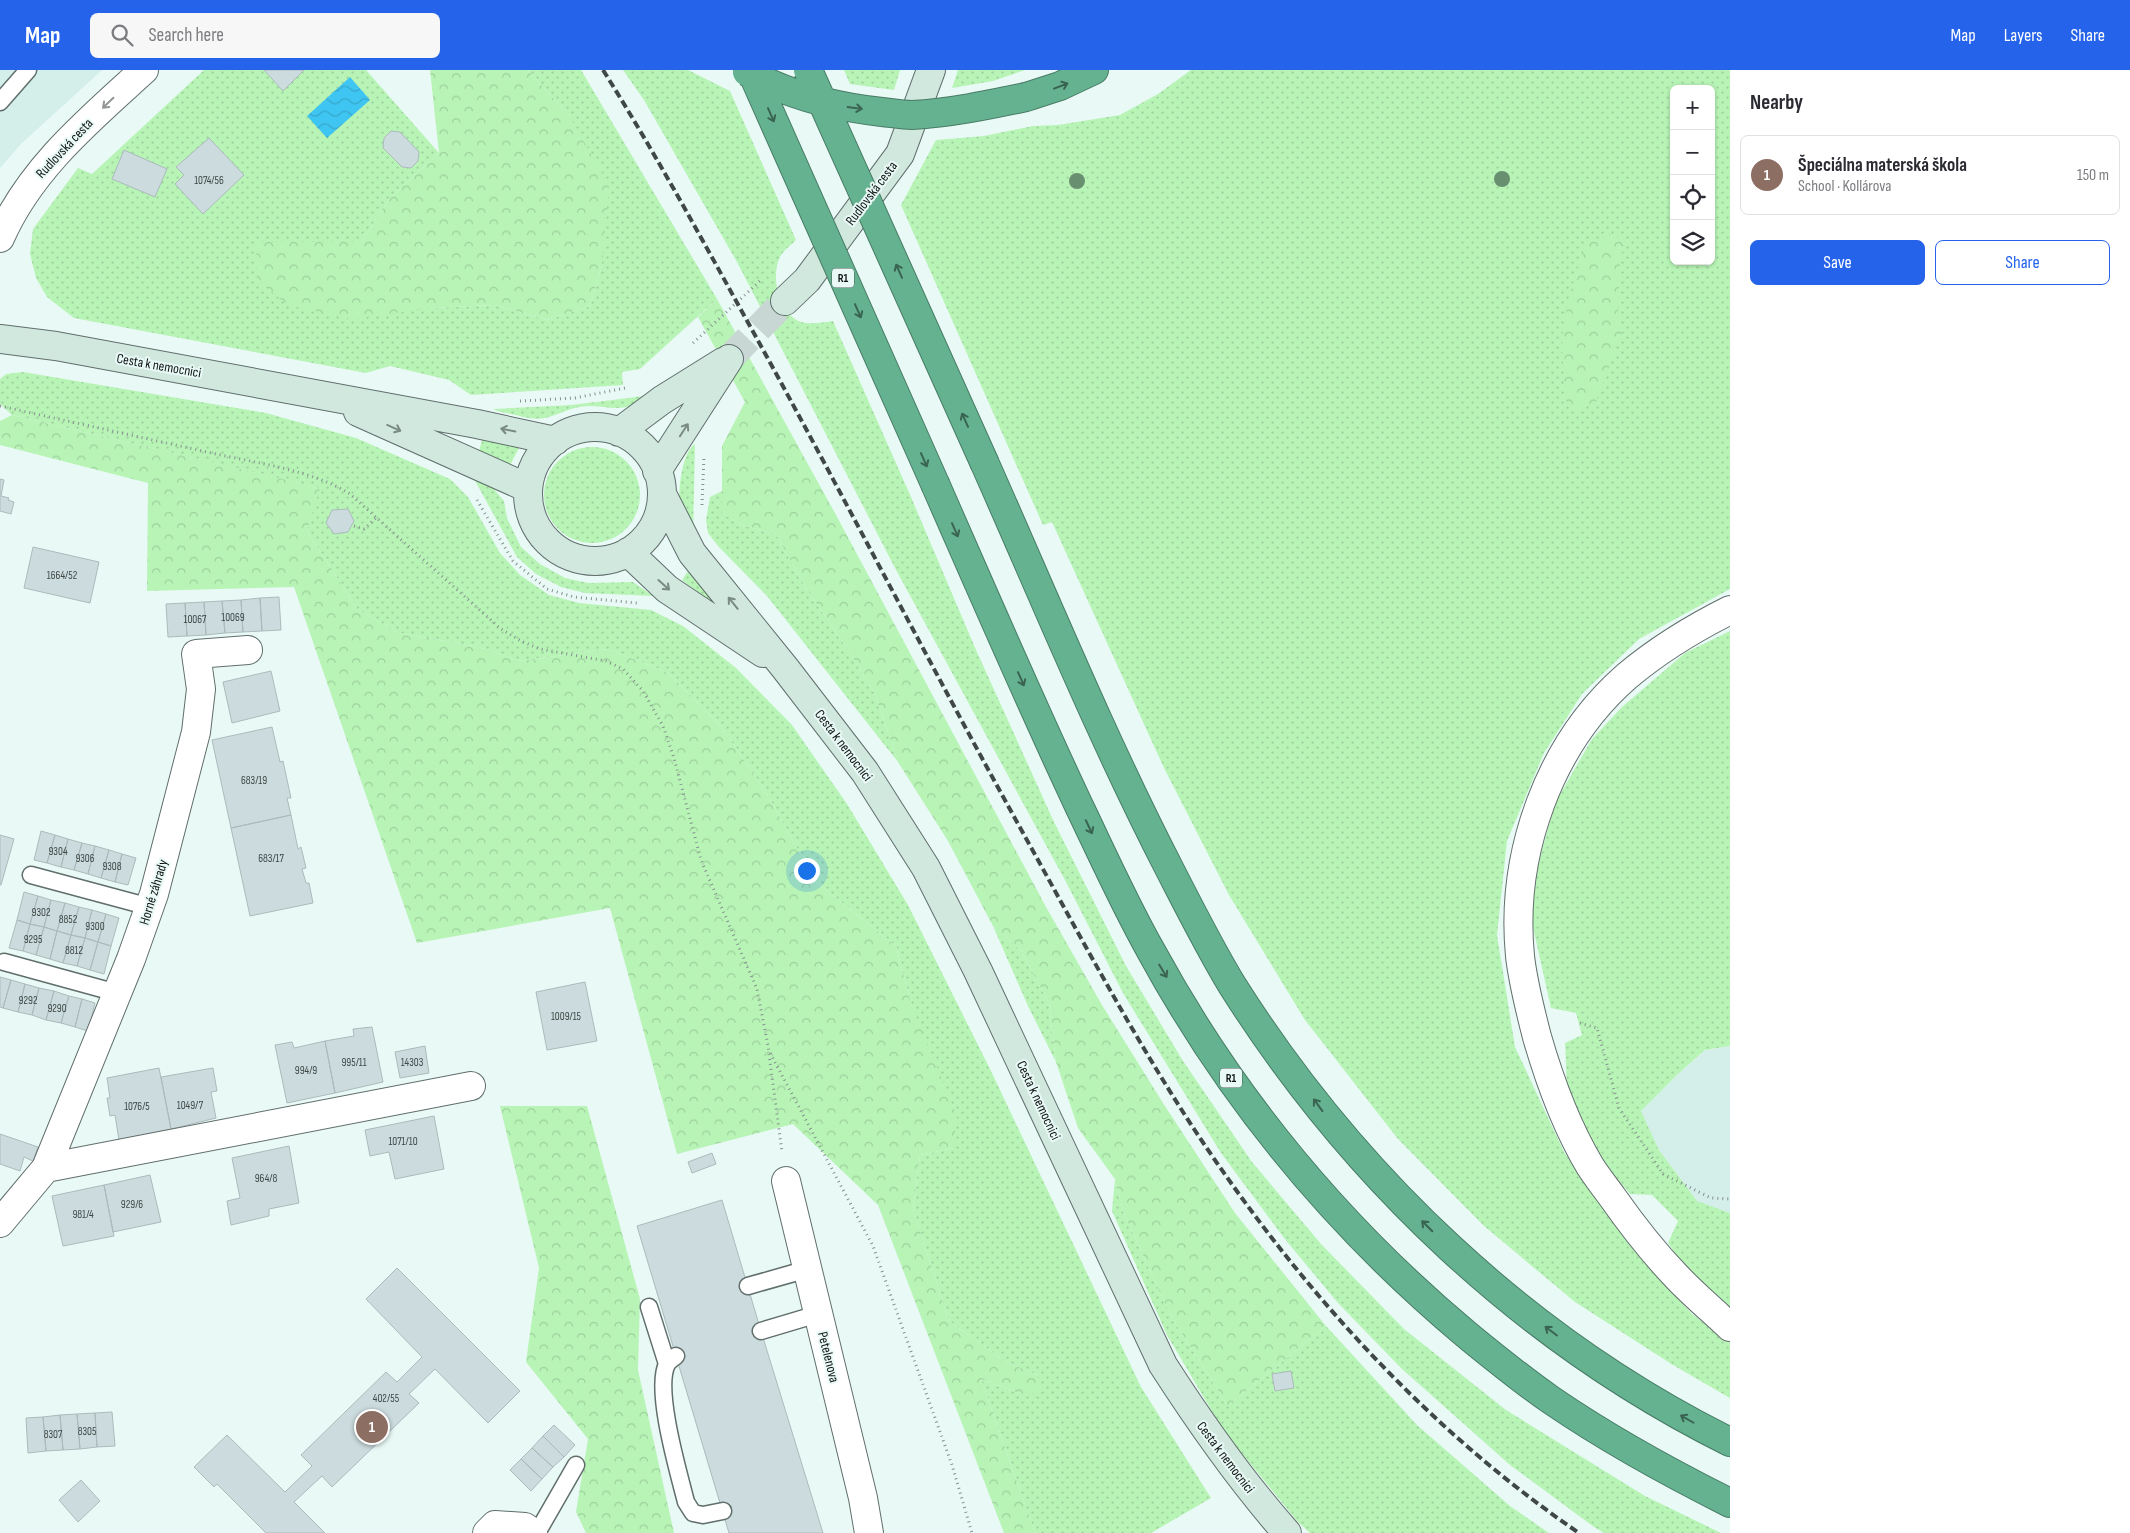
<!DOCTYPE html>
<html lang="en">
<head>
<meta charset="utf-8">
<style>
	:root { --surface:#fff; --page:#f7f7f7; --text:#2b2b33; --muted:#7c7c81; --line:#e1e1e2; --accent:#2563eb }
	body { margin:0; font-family:"Sofia Sans Condensed",sans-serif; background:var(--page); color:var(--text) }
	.controls { position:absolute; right:15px; top:15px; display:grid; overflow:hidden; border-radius:8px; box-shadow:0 1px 4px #0004 }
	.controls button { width:45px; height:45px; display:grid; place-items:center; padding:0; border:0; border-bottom:1px solid var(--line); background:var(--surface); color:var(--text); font:25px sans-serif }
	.you { position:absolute; left:806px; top:800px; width:18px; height:18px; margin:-12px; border:4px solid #fff; border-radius:50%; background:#1a73e8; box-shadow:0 0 0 8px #1a73e833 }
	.badge { display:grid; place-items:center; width:32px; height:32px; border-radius:50%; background:var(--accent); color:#fff; font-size:16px; font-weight:700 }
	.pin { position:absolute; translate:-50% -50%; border:2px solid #fff; box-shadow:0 1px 5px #0006 }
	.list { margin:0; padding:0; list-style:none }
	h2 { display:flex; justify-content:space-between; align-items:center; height:65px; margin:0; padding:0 20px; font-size:21px }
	h2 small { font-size:16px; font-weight:400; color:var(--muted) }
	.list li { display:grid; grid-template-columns:32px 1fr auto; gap:15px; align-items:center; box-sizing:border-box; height:80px; margin:0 10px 10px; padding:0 10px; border:1px solid var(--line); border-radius:8px }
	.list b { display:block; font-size:19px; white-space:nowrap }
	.list p { margin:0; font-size:16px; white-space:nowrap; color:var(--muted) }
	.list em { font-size:16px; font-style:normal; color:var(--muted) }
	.actions { display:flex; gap:10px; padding:15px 20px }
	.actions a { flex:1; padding:11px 0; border:1px solid var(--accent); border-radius:8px; text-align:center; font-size:18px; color:var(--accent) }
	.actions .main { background:var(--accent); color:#fff }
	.icon { flex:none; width:28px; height:28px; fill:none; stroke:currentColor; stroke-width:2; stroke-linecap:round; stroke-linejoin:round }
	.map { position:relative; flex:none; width:1730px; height:1463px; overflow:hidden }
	header { display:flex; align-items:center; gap:30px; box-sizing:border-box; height:70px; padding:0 25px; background:var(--accent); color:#fff }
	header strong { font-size:24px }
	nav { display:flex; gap:28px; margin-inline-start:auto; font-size:18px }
	.search { width:350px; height:45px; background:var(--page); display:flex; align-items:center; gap:12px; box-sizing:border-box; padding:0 18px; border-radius:8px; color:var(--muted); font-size:19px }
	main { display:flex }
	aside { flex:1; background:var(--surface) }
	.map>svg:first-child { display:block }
	.built { fill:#d4eee9 }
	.grass { fill:url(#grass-dots); fill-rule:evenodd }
	.forest { fill:url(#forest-crowns) }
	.water { fill:url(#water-waves) }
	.building { fill:#ccdcde; stroke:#abbbbc }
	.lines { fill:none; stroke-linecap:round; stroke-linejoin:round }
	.secondary-tunnel { stroke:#c8d7d4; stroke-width:28; stroke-dasharray:28 14; stroke-linecap:butt }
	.lane-casing { stroke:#606e6c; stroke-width:19 }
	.street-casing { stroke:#606e6c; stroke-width:30 }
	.secondary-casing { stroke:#606e6c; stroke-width:30 }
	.highway-casing { stroke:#477b65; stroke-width:30 }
	.path { stroke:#85918f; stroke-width:3; stroke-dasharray:1 4; stroke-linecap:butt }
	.lane { stroke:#fff; stroke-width:16 }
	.street { stroke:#fff; stroke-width:28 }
	.secondary { stroke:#d1e8de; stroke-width:28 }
	.highway { stroke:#65b290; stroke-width:28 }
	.rail { stroke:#404847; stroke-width:4; stroke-dasharray:8 4; stroke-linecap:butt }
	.highway-bridge-casing { stroke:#477b65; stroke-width:30; stroke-linecap:butt }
	.highway-bridge { stroke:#65b290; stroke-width:28 }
	.tree { fill:#698f71 }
	.oneway { stroke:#3a6452 }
	.oneway2 { stroke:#939696 }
	.oneway3 { stroke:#7a8a84 }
	.labels { text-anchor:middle; stroke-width:4; stroke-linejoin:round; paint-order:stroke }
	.number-label { font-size:11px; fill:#3f4847 }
	.shield { fill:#e9f9f6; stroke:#515a58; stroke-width:1 }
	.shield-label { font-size:12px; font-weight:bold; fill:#101615 }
	.street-label { font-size:14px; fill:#101615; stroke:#e9f9f6 }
</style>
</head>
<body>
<header>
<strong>Map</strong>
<div class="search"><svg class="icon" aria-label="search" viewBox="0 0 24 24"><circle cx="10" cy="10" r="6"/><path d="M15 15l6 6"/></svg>Search here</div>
<nav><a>Map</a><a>Layers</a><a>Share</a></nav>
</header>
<main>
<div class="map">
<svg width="1730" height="1463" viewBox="0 0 1730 1463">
	<defs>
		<pattern id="grass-dots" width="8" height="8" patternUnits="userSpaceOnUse" patternTransform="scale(1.25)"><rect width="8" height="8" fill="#b8f4b6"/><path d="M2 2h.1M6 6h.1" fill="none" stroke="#9dd09c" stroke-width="1.8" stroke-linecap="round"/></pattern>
		<pattern id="forest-crowns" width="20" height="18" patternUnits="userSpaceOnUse" patternTransform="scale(1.25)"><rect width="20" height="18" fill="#b8f4b6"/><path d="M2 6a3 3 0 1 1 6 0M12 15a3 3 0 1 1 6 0" fill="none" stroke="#9dd09c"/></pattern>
		<pattern id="water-waves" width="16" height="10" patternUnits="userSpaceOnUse" patternTransform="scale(1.25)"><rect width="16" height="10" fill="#3fc5f1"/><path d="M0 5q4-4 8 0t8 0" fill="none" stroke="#36a8ce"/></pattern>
	</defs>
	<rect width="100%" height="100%" fill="#e9f9f6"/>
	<path class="built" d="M0,0h102l-81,74 -21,24z
		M1730,976v167l-33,-12 -38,-51 -18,-39 37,-37 28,-24z"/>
	<path class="grass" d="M204,0h162l73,83 -50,46 -28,43h-105l176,66 62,-3 53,15 43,-14 12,-41 -33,-149 -41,-46h53l136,229 -77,70 -18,3 1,13 -152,10 -22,-15 -59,-14 -24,7 -292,-55 -27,-21 -11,-19 -6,-24 3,-25 45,-61 14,6z
		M623,0h65l42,21 66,149c-5,5 -13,11 -16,17 -10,20 -1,57 21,65 10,3 22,0 32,-1l78,176 65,153 78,172 72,144 57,95 69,101 69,82 83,85 102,81 139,86 76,37h-117l-10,-6 -84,-62 -108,-96 -64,-66 -54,-65 -63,-85 -98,-160 -57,-111 -171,-314 -158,-306 -93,-162z
		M844,0h56l-6,20 -44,-6z
		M958,0h67l-32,11 -41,7z
		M1191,0h539v519l-91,50 -57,55 -38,59 -37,88 -10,94 18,112 49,105 61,87 67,75 38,29v55l-57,-33 -98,-63 -91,-76 -86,-87 -93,-119 -76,-125 -65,-127 -112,-246 -9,3 -142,-320 35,-65 48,-4 49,-10 25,-1 62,-10 38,-21zM1674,19h37v172h-37z
		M23,302l243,41 90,25 94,41 18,18 32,56 20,22 29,20 30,8 72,7 32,16 53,42 56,57 55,79 61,101 83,166 150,316 70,111 -60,35h-116l-54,-154 40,15 17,-19 -32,-13 -57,-41 -36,-112 7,-54 33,-7 -42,-144 -15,-58 -80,-64 -51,-91 -45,-66 -53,-53 -59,-23 -88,12 -41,-14 -80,-14 -41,-23 -51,-79 12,-43 -307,-73 -12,-11v-25l6,-5z
		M644,326c-20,22 -41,6 -65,11 -11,2 -20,7 -30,10 -13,4 -25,0 -38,-3 -6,-1 -13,-2 -18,-5l79,-4z
		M483,367l37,9 -11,21 -30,-16z
		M695,374l-2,93c-4,-5 -8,-11 -11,-17 -6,-16 -2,-67 13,-76z
		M544 425a48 48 0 1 1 96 0a48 48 0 1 1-96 0Z
		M473,407l16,6 15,18 3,17 14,29 19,17 25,14 23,5 45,-1 20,14 -68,-3 -24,-6 -25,-13 -19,-17z
		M722,421v22l20,12 34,9 28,51 42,62 29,47 23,68 -131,-166 -49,-50 -10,-13 -2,-13 4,-23z
		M690,498l32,31 -5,7 -35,-26z
		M1730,561v415l-25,4 -27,24 -37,37 18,39 38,51 33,12v97l-46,-44 -16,-23 10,-22 -26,-26 -22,-1 -31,-37 -32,-70 -2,-44 17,-8 -6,-22 -25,-5 -19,-85 3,-47 20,-73 37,-64 30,-32 63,-54z
		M993,856l28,25 28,52 7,59 -28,-56z
		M1115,1109l9,35 48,104 56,88 98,-80 91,99 93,81 39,27h-239l-13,-12 -74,-91 -56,-95 -55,-124z"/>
	<path class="forest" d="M430,0h98l41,46 40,69 -7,80 -12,41 -43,14 -53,-15 -62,3 -80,11 -65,-14 -30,-26 -1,-37h105l28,-43 50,-46z
		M1609,164l16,6 -5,23 -2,50 4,19 -26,70 -19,9 -10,-5c-3,-26 -7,-59 -3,-85 5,-27 13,-53 23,-78z
		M717,229l119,216 210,392 56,98 61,98 72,110 91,113 -98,80 -56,-88 -48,-104 -9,-35 -37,-51 -22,-66 -7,-59 -28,-52 -28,-25 -45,-85 -50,-79 -23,-68 -29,-47 -42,-62 -28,-51 -34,-9 -20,-12v-67l23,-44 -47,-85z
		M12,345l308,73 -13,43 51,79 41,23 80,14 41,14 88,-12 59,23 53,53 45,66 51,91 80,64 15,58 46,112 -4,32 -33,7 -7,54 36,112 57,41 32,13 1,18 -18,1 -40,-15 54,154h-31l-126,-328 -85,-81 -116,30 -67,-246 -193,35 -123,-356 -147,4 1,-108 -148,-38v-24z
		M500,1036h87l53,193 -2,71 36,163h-88l-10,-21 12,-73 -62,-77 13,-94z"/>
	<path class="water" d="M350,7l20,23 -43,38 -20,-22z"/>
	<path class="building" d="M264,0h40l-21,21z
		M391,61l9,1 19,20 -1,9 -7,7 -9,-1 -19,-19 1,-10z
		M209,68l35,37 -41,39 -28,-30 9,-9 -8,-8z
		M124,80l43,19 -12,28 -43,-18z
		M0,409l4,1 -3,16 8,2 -1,2 6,2 -3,12 -11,-3z
		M348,439l6,12 -6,11 -14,2 -8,-11 6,-13z
		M33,477l66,15 -9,41 -66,-15z
		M279,527l2,33 -19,1 -2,-33z
		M260,528l2,33 -19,1 -2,-32z
		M241,530l2,32 -18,1 -3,-32z
		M222,531l3,32 -19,2 -2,-33z
		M204,532l2,33 -19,1 -2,-33z
		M185,533l2,33 -19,1 -2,-33z
		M271,601l9,40 -48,12 -9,-41z
		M272,657l8,35 3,-1 8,37h-4l4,17 -60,13 -19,-88z
		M291,745l7,34 3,-2 5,21 -4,1 4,14h3l4,20 -63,13 -19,-88z
		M41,761l14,4 -8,28 -13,-3z
		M0,765l14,4 -13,46h-1z
		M55,765l13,4 -7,28 -14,-4z
		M68,769l14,4 -8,27 -13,-3z
		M82,773l13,3 -7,28 -14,-4z
		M95,776l14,4 -8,28 -13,-4z
		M109,780l13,4 -7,28 -14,-4z
		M122,784l14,4 -8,27 -13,-3z
		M24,822l14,4 -8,28 -13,-4z
		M38,826l13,4 -7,27 -14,-3z
		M51,830l14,3 -8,28 -13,-4z
		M65,833l14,4 -8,28 -14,-4z
		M79,837l13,3 -7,28 -14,-3z
		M92,840l14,4 -8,28 -13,-4z
		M106,844l13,4 -8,28 -13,-4z
		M17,850l13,4 -7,27 -14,-3z
		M30,854l14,3 -8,28 -13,-4z
		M44,857l13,4 -7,28 -14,-4z
		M57,861l14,4 -8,28 -13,-4z
		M71,865l14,3 -8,28 -14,-3z
		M85,868l13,4 -8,28 -13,-4z
		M98,872l13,4 -7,28 -14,-4z
		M0,907l11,3 -8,28 -3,-1z
		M11,910l14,4 -7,28 -15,-4z
		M585,912l12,59 -50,9 -11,-58z
		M25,914l14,4 -7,27 -14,-3z
		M39,918l15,3 -8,29 -14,-5z
		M54,921l15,5 -8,27 -15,-3z
		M69,926l13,3 -7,28 -14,-4z
		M82,929l13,4 -7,28 -13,-4z
		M372,957l11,55 -48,11 -10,-52 29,-5 -1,-7z
		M325,971l10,52 -48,10 -12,-58 17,-3 2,6z
		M425,976l4,27 -29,5 -5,-26z
		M159,998l12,61 -52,11 -4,-25 -5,1 -3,-18h3l-3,-20z
		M213,998l4,23 -6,1 5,26 -45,11 -10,-52z
		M434,1046l10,53 -49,10 -6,-27 -19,4 -5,-26z
		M0,1064l38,13 -5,14 -9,-4 -4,14 -20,-7z
		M289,1076l10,57 -30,6v7l-38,9 -4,-24 13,-3 -8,-40z
		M712,1083l4,11 -24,9 -4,-11z
		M150,1105l11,47 -48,10 -9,-47z
		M104,1115l10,51 -51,10 -11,-50z
		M722,1130l39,131 62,202h-94l-92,-307z
		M397,1198l123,123 -32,32 -53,-54 -26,25 10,9 -87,84 -10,-11 -28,26 31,31h-59l-49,-49 -3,3 -20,-20 33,-32 58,57 27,-26 -11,-11 85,-83 11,10 25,-25 -56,-58z
		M1291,1301l3,17 -19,3 -3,-17z
		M112,1342l3,34 -18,1 -2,-34z
		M95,1343l2,34 -17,2 -3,-35z
		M77,1344l3,35 -17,1 -3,-35z
		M60,1345l3,35 -17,1 -3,-34z
		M43,1347l3,34 -18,2 -2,-35z
		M554,1355l21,20 -11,12 -21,-21z
		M543,1366l21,21 -11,10 -21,-19z
		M532,1378l21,19 -11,12 -21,-20z
		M521,1389l21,20 -11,12 -21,-21z
		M81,1410l19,21 -22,21 -19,-22z"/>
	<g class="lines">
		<path class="secondary-tunnel" d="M729,289l56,-58"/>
		<defs>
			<path id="lane" d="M0,32l28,-32
				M31,805l119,32
				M4,892l113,31
				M748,1216l60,-17
				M649,1237l18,57
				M761,1261l57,-17
				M676,1286c-3,2 -7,5 -9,8 -13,26 12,110 19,138l7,11 10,2 20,-4
				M537,1463l39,-68"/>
			<path id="street" d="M0,168c30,-69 89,-118 144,-168
				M1730,540c-36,18 -72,40 -103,66 -78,68 -117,178 -107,280 3,27 10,54 17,81 13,45 29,89 53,129 7,11 15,21 23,32 19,27 40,54 63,78 17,18 36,34 54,51
				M46,1098l425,-82
				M786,1111l77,317 6,35
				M0,1153l46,-55 85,-209 23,-65 42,-162 5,-43 -5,-35 52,-4
				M487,1463l8,-8 30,2 8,6"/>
			<path id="secondary" d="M785,231l22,-21 93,-126 31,-84
				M0,269l56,7 421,78 78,17
				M358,342l170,76
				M528 424a67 67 0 1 1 134 0a67 67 0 1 1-134 0Z
				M619,362l43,-32 61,-38
				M657,401l72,-112
				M662,424l30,59 93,115 80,104 61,96 52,103 185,394c38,59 78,116 124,168
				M628,482l39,37 96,64"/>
			<path id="highway" d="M1026,27l34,-11 34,-16
				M985,394c60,135 116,272 184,404 20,39 40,79 63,117 122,193 293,355 498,457
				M936,416c47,107 94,216 144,322 23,48 45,97 71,143 80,147 188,277 316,384 27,22 55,45 84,65 57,39 117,72 179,103"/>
		</defs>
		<use href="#lane" class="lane-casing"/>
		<use href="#street" class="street-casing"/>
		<use href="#secondary" class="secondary-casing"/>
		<use href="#highway" class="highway-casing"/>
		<path class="path" d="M693,273l67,-62
			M520,331l55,-3 50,-10
			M0,336c72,16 144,32 216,48 42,9 98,17 134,40l151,135 20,12 19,8 66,12 17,8 20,22 20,35 11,32 27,102 56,129 12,62 104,195 79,219 20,68
			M477,430l36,61 34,28 27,8 63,6
			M702,435l2,-49
			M354,456l10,3 12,-11
			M1580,953l17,5 22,80 44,66 48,24 19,1
			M769,984l13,98"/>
		<use href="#lane" class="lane"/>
		<use href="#street" class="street"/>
		<use href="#secondary" class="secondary"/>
		<use href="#highway" class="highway"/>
		<path class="rail" d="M603,0c51,81 96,164 142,247 98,177 190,358 288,534 52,94 102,188 161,278 103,156 230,298 385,404"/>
		<defs>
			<path id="highway-bridge" d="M751,0l185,416
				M808,0l177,394
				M747,2c41,23 88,35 135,40 10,1 20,3 30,3 38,-2 76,-10 114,-18"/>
		</defs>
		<use href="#highway-bridge" class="highway-bridge-casing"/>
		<use href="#highway-bridge" class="highway-bridge"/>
	</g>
	<g class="tree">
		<circle cx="1502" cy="109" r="8"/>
		<circle cx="1077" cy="111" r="8"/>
	</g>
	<defs><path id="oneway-shaft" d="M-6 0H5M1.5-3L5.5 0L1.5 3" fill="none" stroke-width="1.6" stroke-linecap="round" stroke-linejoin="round" transform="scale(1.25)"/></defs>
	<g class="oneway">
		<use href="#oneway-shaft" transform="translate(1061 16) rotate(-21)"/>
		<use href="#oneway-shaft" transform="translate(855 38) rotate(8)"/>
		<use href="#oneway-shaft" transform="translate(771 45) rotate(66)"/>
		<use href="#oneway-shaft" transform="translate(899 201) rotate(-114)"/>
		<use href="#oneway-shaft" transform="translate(858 241) rotate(66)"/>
		<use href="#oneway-shaft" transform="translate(965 350) rotate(-114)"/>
		<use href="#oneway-shaft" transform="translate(924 390) rotate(66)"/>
		<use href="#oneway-shaft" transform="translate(955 460) rotate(66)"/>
		<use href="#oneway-shaft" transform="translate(1021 609) rotate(66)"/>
		<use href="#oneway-shaft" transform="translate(1089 757) rotate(65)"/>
		<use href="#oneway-shaft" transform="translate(1163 901) rotate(59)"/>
		<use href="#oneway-shaft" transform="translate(1318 1035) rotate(-126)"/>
		<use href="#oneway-shaft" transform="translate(1427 1156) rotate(-135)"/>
		<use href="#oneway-shaft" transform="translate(1551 1261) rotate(-143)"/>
		<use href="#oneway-shaft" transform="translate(1687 1349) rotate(-150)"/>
	</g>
	<use class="oneway2" href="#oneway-shaft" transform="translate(108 33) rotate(136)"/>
	<g class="oneway3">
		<use href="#oneway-shaft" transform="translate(394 358) rotate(24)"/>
		<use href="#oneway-shaft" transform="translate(508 360) rotate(-168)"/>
		<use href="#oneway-shaft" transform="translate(684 360) rotate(-57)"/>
		<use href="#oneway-shaft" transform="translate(664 515) rotate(42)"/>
		<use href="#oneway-shaft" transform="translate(733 533) rotate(-129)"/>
	</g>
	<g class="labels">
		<g class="number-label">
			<text x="209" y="114">1074/56</text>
			<text x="62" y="509">1664/52</text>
			<text x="233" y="551">10069</text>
			<text x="195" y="553">10067</text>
			<text x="254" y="714">683/19</text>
			<text x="58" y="785">9304</text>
			<text x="85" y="792">9306</text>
			<text x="271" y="792">683/17</text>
			<text x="112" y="800">9308</text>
			<text x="41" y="846">9302</text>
			<text x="68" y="853">8852</text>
			<text x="95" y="860">9300</text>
			<text x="33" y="873">9295</text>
			<text x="74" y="884">8812</text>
			<text x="28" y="934">9292</text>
			<text x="57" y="942">9290</text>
			<text x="566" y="950">1009/15</text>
			<text x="354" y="996">995/11</text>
			<text x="412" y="996">14303</text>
			<text x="306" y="1004">994/9</text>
			<text x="190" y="1039">1049/7</text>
			<text x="137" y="1040">1076/5</text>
			<text x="403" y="1075">1071/10</text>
			<text x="266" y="1112">964/8</text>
			<text x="132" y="1138">929/6</text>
			<text x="83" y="1148">981/4</text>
			<text x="386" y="1332">402/55</text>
			<text x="87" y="1365">8305</text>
			<text x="53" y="1368">8307</text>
		</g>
		<g class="shield">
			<rect x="832" y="198.5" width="22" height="19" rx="4"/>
			<rect x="1220" y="998.5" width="22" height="19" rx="4"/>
		</g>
		<g class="shield-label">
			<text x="843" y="212">R1</text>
			<text x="1231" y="1012">R1</text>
		</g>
		<g class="street-label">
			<text transform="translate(64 78) rotate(-47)" y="5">Rudlovská cesta</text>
			<text transform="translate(871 123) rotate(-53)" y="5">Rudlovská cesta</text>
			<text transform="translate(159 295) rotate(10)" y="5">Cesta k nemocnici</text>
			<text transform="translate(844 675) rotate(53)" y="5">Cesta k nemocnici</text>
			<text transform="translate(153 822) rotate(-73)" y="5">Horné záhrady</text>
			<text transform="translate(1039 1030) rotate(65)" y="5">Cesta k nemocnici</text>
			<text transform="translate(829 1287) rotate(76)" y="5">Petelenova</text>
			<text transform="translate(1226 1387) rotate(53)" y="5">Cesta k nemocnici</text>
		</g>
	</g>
</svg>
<div class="controls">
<button>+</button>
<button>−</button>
<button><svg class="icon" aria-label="locate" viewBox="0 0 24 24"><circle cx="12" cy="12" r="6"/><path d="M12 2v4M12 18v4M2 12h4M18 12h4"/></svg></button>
<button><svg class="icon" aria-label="layers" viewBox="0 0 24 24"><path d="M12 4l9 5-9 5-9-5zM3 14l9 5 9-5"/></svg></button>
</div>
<div class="you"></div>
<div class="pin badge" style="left:372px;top:1357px;background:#8d6e63">1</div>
</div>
<aside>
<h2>Nearby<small></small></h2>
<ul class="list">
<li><span class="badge" style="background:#8d6e63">1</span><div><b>Špeciálna materská škola</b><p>School · Kollárova</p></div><em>150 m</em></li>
</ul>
<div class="actions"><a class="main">Save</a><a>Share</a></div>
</aside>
</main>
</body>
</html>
